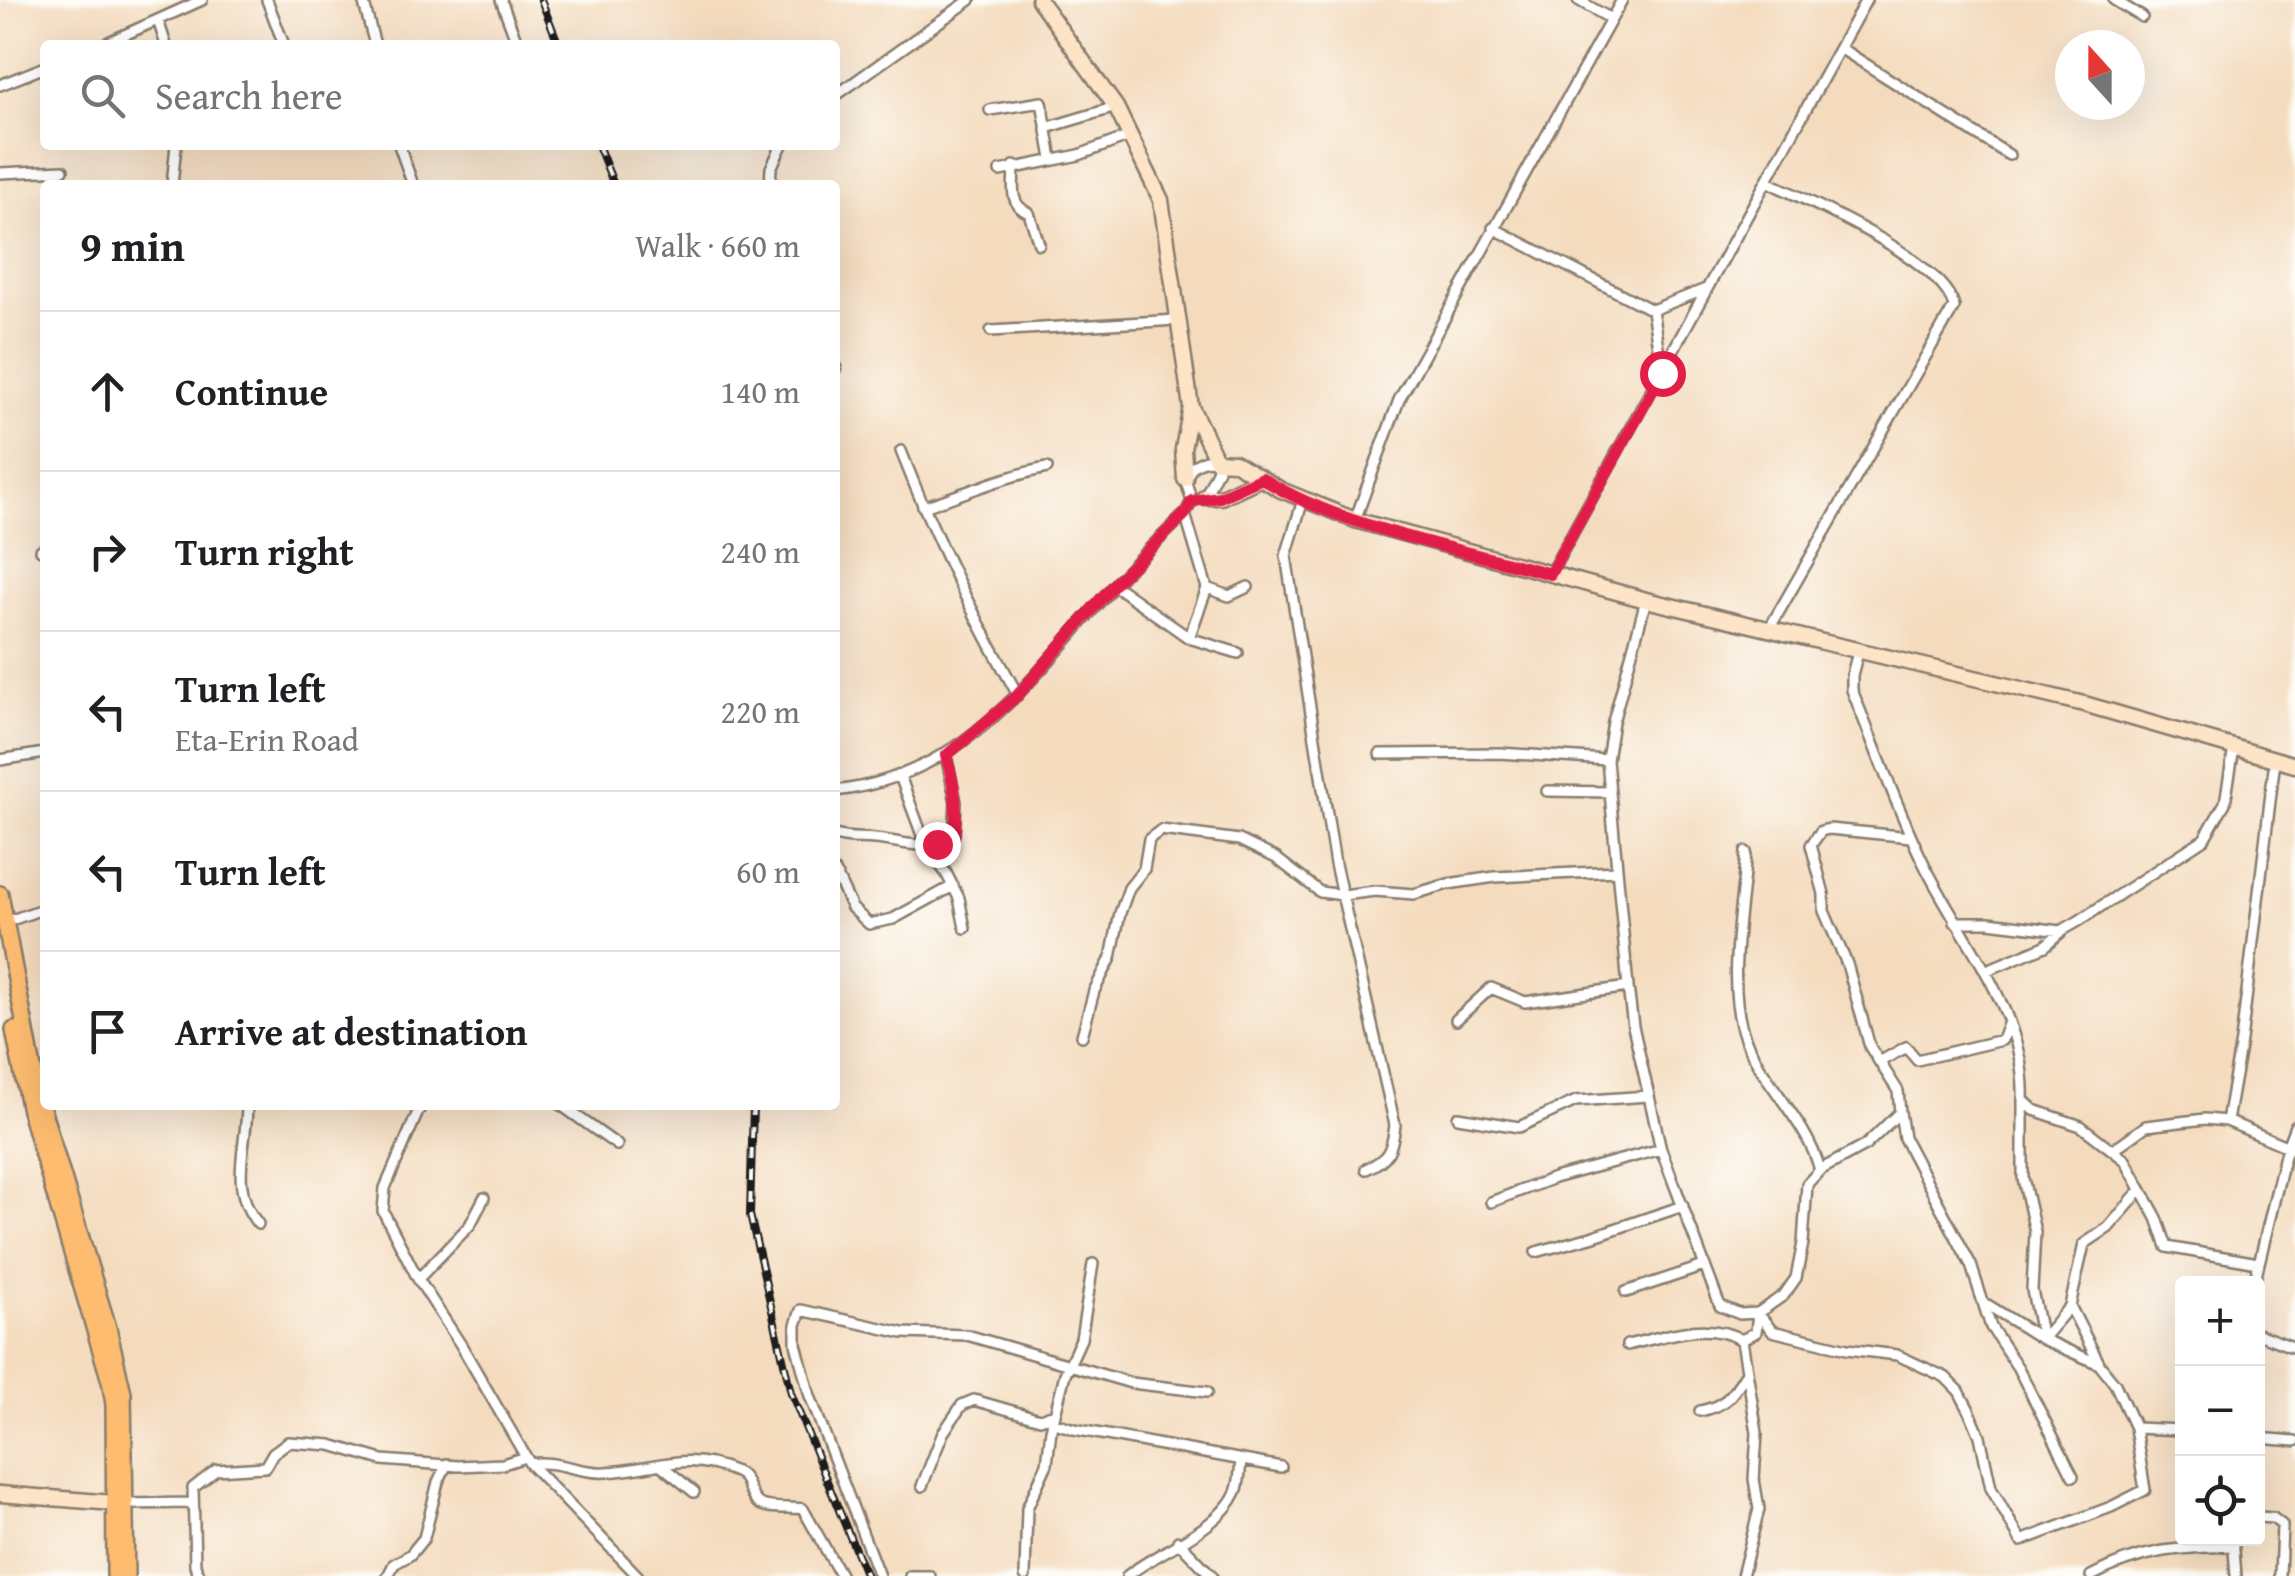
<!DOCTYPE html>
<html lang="en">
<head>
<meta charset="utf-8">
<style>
	:root { --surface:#fff; --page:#f2f2f2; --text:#202124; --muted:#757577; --line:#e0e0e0 }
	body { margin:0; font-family:"Gentium Book Plus",serif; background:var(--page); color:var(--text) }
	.controls { position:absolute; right:30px; bottom:30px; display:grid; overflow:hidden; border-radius:10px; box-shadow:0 10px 40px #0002 }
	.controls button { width:90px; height:90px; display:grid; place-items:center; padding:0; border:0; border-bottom:2px solid var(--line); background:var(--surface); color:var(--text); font:50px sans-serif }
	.compass { position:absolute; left:2055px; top:30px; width:90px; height:90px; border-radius:50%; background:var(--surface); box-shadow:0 10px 40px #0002; rotate:339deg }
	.stop { position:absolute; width:30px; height:30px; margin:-22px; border:8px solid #e11d48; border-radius:50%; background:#fff }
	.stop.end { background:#e11d48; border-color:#fff; box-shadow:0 2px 10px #0008 }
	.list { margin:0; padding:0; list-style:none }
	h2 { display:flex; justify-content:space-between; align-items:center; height:130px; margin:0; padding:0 40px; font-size:42px }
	h2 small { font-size:32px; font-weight:400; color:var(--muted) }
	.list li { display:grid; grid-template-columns:65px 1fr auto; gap:30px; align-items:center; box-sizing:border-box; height:160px; padding:0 40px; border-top:2px solid var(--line) }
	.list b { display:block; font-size:38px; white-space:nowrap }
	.list p { margin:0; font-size:32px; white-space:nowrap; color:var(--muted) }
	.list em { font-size:32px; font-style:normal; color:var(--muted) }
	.icon { flex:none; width:55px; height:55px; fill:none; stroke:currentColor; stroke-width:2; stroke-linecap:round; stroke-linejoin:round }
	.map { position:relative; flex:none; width:2295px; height:1576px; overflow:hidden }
	.search { position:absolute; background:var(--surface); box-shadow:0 10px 40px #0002; left:40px; top:40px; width:800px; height:110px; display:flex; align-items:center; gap:25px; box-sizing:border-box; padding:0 35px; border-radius:10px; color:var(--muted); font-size:38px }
	.panel { position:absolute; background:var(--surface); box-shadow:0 10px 40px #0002; left:40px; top:180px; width:800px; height:930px; border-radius:10px }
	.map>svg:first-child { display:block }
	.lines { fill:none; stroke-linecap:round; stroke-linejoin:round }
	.street-casing { stroke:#887c6d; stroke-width:14 }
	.secondary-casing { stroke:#887c6d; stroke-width:19 }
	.primary-casing { stroke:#887c6d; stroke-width:20 }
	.street { stroke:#fff; stroke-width:9 }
	.secondary { stroke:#fee4c6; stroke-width:14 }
	.primary { stroke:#fdbc70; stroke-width:15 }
	.rail-casing { stroke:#1c1c1c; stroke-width:8 }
	.rail { stroke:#fdfcf7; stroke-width:4; stroke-dasharray:11; stroke-linecap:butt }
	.route { stroke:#e11d48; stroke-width:12 }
</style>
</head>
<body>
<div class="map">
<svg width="2295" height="1576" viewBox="0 0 2295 1576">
	<rect width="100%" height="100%" fill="#fdfcf7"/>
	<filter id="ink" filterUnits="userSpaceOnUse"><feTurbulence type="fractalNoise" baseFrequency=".01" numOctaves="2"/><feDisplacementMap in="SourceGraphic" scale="20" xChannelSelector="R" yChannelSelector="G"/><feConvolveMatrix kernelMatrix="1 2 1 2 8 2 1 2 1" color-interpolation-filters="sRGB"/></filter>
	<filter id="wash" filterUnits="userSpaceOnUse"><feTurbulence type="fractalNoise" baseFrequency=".0048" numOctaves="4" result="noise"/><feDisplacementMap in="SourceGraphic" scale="40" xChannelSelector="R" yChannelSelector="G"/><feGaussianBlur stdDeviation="2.25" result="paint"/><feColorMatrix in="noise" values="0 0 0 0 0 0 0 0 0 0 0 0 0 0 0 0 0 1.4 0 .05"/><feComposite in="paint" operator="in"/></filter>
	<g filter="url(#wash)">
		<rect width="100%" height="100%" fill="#f4dbbe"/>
	</g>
	<g filter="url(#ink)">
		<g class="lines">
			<defs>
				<path id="street" d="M267,0l17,45
					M363,0l12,45
					M501,0l17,45
					M1578,0l33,19
					M2114,0l28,17
					M158,20l8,25
					M102,45l100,-45
					M1840,48l169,107
					M0,85l45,-18
					M835,96l135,-96
					M990,110l52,-8 10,57
					M1046,128l70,-21
					M399,145l14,40
					M1014,166c0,19 -6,39 15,47l10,31
					M1000,171l79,-16 51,-19
					M0,173l63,-3
					M1766,181c44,21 178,79 188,126l-185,322
					M172,185l4,-40
					M770,185l1,-17 11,-23
					M1493,228l159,82 54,-21
					M1652,310l10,62
					M991,331l186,-11
					M835,366l1,2
					M901,451c33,85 72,165 117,244
					M1205,460l12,1 1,8 -13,28 -13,4 -7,-22 8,-13z
					M1303,500l-17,56 49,308 60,261c-3,25 -6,34 -29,44
					M923,507c41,-13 81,-31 124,-39
					M1185,514l22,74 -18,50
					M1355,520l44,-120 223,-400
					M41,550h4
					M1550,574l316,-574
					M1114,585l75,53 49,15
					M1207,588l22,8 19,-9
					M1646,600l-33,122 -6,38 21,227 5,39 28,123 59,157 20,8 18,-1 14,18 75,18 50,6 48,22 14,14 11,21 10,24 11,52 30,53 90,-34 34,-17 -10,-62 -20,-44 -16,-20 -57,-25 -59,-37
					M1858,652l-6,23v15c23,57 44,116 71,172 36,74 104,151 100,238l11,10 47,16 44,34 32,58 10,29 91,16
					M1380,754l120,-1 107,7
					M0,760l45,-7
					M2275,760l-34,281 -14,80 68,29
					M900,776l26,70 20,27 13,25 6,30
					M835,791c130,-15 195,-110 275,-201 23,-27 50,-51 75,-76l7,-13
					M1547,791l62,1
					M835,835c15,5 25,2 40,4 26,2 56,15 79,-4l2,-33 -10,-47
					M1746,852c-4,56 -22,139 1,191 20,45 60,79 73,127
					M835,872l17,36 17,16 24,-5 60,-33
					M6,922l39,-14
					M1955,922h34l72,9 16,-9 127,-83 21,-36 9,-55
					M1985,971l60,-25 16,-14
					M1456,1020l35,-32 34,14 103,-15
					M1082,1036l12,-45 17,-33 9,-45 9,-25 15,-19 5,-30 12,-9 78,10 37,18 44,34 23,3 32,-4 39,3 34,-10 47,-7 122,-6
					M1881,1061l25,-14 11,13 85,-20 6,-16
					M2023,1100v78l12,54 -3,58 10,49 28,-33
					M247,1105c0,43 -19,83 11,119
					M421,1105l-36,83 -2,23 35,68 43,66 69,119 108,112
					M561,1105l56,40
					M1900,1112l4,26 67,127 20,62 27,41 55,108
					M1458,1117l61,10 57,-26 72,-5
					M2114,1149l32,-23 59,-7 22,2
					M1491,1202l63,-24 107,-29
					M1536,1252l55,-15 92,-31
					M418,1279l52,-54 14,-27
					M2254,1284l33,-137 8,-21
					M1626,1292l78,-26
					M2258,1334l37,14
					M1742,1340l15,93 -3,46 5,30 -17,67
					M1627,1345c38,-8 79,-26 115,-5l14,-8 2,-19 26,-18 12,-17 7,-35 4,-59 13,-14 46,-25 34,-33 -2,-21 -28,-44 -23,-83 -23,-53v-17l-13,-49 10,-14 8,-2 82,8
					M2099,1363l-29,-57 14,-62 24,-16 33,-38
					M1700,1411c25,-5 32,-15 45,-36
					M1052,1422l22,7 207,38
					M2135,1428l47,2
					M2258,1438l37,3
					M530,1464c27,-5 50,10 76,8 51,-3 78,-22 130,0 14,6 11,22 22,31 8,7 33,4 45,6l38,67
					M661,1465l33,27
					M922,1486l21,-53 19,-28 12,-5 66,19 14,-5
					M127,1504l64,-1
					M2258,1517l15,1 9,7 -2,51
					M2233,1538l3,38
					M1178,1541l34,35
					M200,1576l-5,-11 -2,-77 23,-18 49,-3 8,-14 15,-11 43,3 51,15 76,6 45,-2 22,-7
					M388,1576l6,-12 16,-9 14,-17 14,-56 9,-18
					M879,1576l-69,-180 -14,-52v-19l5,-15 102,23 64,2 164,48 76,9
					M910,1576h20
					M1025,1576l2,-68 20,-44 4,-34 14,-56 16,-35 12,-75
					M1127,1576c32,-26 92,-46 109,-84 4,-9 4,-23 5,-32
					M2091,1576c51,-27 87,-28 143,-30"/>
				<path id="secondary" d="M1039,0l77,107 45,93 30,207 26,54 17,1 47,28 74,30 291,80 438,104 211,61
					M1185,479l-2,-30 8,-42
					M1205,497h16l41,-19
					M0,1494l126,10"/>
				<path id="primary" d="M0,894l38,201 70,233 15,65 3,183
					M14,1030l16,81 80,270 4,23 1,172"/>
			</defs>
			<use href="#street" class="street-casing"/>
			<use href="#secondary" class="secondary-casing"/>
			<use href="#primary" class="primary-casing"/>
			<use href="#street" class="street"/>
			<use href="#secondary" class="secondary"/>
			<use href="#primary" class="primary"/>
			<defs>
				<path id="rail" d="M541,0l18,45
					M598,145l16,40
					M753,1105l-3,110 41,178 75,183"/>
			</defs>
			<use href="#rail" class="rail-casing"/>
			<use href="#rail" class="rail"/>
		</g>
	</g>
	<g class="lines" filter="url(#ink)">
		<path class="route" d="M937,844l17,-9c5,-27 0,-54 -8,-79l72,-61 96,-111 71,-70 7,-13 28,-4 42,-19c74,49 202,72 288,96l112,-201"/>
	</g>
</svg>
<div class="controls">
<button>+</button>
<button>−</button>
<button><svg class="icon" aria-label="locate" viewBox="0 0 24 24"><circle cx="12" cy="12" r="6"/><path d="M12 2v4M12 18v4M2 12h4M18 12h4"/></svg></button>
</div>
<svg class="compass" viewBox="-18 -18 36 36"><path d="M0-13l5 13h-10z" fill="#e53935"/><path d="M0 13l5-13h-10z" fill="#757577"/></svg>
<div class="stop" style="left:1662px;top:373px"></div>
<div class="stop end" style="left:937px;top:844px"></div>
<div class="search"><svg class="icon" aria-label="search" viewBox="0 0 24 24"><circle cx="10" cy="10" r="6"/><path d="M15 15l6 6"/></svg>Search here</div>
<section class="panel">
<h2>9 min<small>Walk · 660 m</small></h2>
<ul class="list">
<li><svg class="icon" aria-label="ahead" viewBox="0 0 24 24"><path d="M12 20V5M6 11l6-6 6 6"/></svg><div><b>Continue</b></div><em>140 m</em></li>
<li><svg class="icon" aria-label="right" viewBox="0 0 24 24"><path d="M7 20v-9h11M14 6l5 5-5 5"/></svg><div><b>Turn right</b></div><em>240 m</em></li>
<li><svg class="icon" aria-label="left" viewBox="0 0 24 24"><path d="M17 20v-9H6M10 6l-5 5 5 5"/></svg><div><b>Turn left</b><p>Eta-Erin Road</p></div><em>220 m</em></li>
<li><svg class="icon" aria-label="left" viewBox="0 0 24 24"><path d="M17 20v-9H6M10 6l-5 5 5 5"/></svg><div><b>Turn left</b></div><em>60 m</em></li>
<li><svg class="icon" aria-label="arrive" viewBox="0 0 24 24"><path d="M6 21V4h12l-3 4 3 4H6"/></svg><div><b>Arrive at destination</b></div></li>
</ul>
</section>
</div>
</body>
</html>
